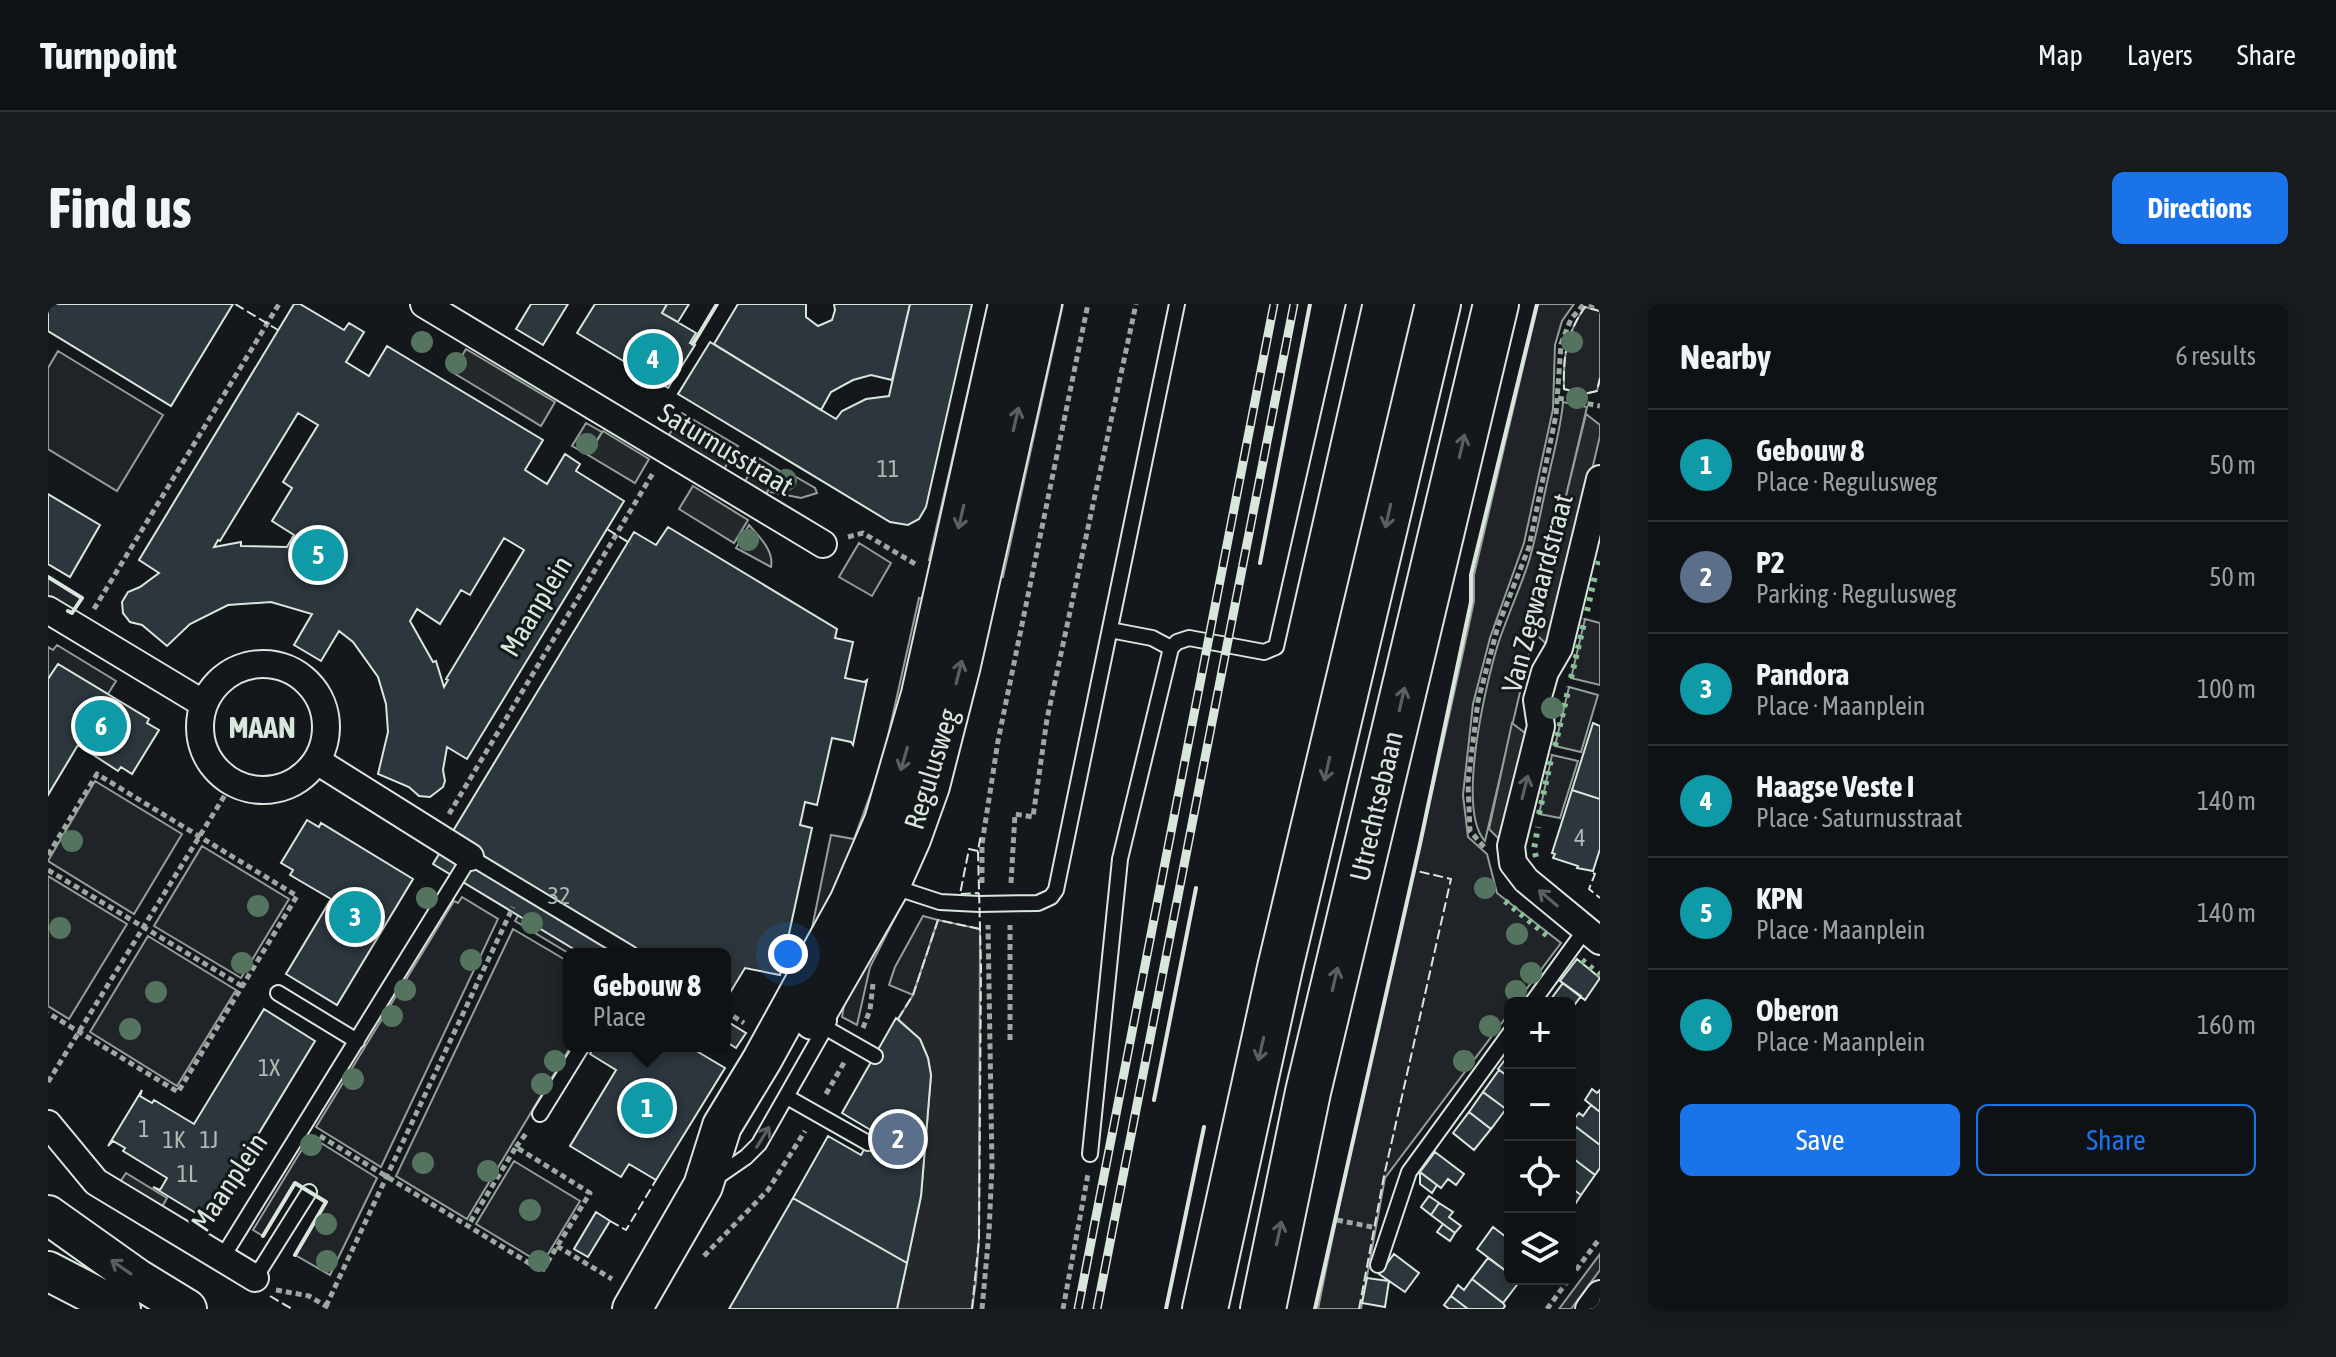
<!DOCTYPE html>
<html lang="en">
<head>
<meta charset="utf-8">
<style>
	:root { --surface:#0f1215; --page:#181b1e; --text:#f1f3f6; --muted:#9b9ea0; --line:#2f3234; --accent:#1a73e8 }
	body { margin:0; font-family:"Asap Condensed",sans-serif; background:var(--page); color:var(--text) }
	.controls { position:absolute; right:24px; bottom:24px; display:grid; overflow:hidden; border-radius:12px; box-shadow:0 4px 12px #0003 }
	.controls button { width:72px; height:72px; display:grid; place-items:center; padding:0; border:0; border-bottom:2px solid var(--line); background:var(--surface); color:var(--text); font:40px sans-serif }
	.you { position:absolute; left:740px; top:650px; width:28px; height:28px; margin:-20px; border:6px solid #fff; border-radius:50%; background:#1a73e8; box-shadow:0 0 0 12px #1a73e833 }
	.badge { display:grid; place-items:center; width:52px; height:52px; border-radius:50%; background:var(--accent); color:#fff; font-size:26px; font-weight:700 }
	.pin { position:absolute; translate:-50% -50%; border:4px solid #fff; box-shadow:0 2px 8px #0006 }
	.popup { position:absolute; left:515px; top:644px; width:168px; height:104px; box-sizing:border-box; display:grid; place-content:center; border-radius:12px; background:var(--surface); filter:drop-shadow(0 2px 6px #0005); font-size:26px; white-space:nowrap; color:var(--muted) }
	.popup b { font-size:30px; color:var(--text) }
	.popup::after { content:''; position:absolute; left:50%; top:100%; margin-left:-16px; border:16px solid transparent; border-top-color:var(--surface) }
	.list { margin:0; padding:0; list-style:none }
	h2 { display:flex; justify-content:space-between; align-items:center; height:104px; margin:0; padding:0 32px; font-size:34px }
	h2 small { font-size:26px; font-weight:400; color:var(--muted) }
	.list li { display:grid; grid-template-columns:52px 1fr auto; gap:24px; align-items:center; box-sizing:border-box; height:112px; padding:0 32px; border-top:2px solid var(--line) }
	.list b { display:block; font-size:30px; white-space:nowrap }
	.list p { margin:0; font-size:26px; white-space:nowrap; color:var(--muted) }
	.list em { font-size:26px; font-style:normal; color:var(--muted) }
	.actions { display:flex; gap:16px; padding:24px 32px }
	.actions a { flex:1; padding:18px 0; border:2px solid var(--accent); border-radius:12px; text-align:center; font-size:28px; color:var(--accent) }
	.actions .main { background:var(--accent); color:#fff }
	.icon { flex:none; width:44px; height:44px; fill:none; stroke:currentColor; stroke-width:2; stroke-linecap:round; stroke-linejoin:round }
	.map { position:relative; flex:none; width:1552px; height:1005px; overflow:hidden; border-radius:12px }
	header { display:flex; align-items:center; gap:48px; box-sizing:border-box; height:112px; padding:0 40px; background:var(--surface); border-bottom:2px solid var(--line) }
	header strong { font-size:38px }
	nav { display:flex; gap:44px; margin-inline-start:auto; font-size:28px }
	.intro { display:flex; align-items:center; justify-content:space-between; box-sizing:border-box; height:192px; padding:0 48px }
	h1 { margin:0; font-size:56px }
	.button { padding:20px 36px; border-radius:12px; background:var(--accent); color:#fff; font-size:28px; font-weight:700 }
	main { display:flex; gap:48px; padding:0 48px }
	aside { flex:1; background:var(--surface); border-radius:12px; box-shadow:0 4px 12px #0003 }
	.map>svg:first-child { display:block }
	.green { fill:#202428; stroke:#939e99; stroke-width:2 }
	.parking { fill:#24282b; stroke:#939e99; stroke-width:2 }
	.building { fill:#2c363c; stroke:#d8e6dc; stroke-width:2; fill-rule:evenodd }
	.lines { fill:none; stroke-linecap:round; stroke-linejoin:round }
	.lane-casing { stroke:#d8e6dc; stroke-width:18 }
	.street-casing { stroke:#d8e6dc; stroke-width:30 }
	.secondary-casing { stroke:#d8e6dc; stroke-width:42 }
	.highway-casing { stroke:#d8e6dc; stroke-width:48 }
	.path { stroke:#9da8a2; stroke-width:5; stroke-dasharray:6 4; stroke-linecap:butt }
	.lane { stroke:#14181c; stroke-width:14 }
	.street { stroke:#14181c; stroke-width:26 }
	.secondary { stroke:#14181c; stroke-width:38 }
	.highway { stroke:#14181c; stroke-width:44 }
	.rail-casing { stroke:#d8e6dc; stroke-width:9 }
	.rail { stroke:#14181c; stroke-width:6; stroke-dasharray:18; stroke-linecap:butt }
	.hedge { stroke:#8ac095; stroke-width:6; stroke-dasharray:4 6; stroke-linecap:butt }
	.fence { stroke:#d8e6dc; stroke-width:2; stroke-dasharray:10 4; stroke-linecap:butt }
	.wall { stroke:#d8e6dc; stroke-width:4 }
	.tree { fill:#55745f }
	.oneway { stroke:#59605f }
	.labels { text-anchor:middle; stroke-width:6; stroke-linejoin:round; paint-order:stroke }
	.number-label { font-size:24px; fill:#adbab4 }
	.street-label { font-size:28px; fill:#d8e6dc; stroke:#14181c }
	.neighbourhood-label { font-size:30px; font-weight:bold; fill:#d8e6dc; stroke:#14181c }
</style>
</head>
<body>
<header>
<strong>Turnpoint</strong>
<nav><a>Map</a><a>Layers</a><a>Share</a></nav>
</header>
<div class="intro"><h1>Find us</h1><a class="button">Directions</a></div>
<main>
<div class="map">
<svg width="1552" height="1005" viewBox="0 0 1552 1005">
	<rect width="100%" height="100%" fill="#14181c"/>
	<path class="green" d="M940,0h8l-57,259 -10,-3z
		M1005,0h10l-60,273 -13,-3z
		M1490,0h36l-12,17 -7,24 -2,64 -29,134 -34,95 -17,66 -10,91 5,42 19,17 10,39 64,50 -45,60h-6v9l-125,166 -24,131h-43c47,-237 106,-471 156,-708v-26z
		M1537,3l15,4v67l-3,13 -13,3 -20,-5c-1,-32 2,-55 21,-82z
		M10,47l105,64 -46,76 -69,-42v-81z
		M1515,98l24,5 -102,434c-29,-31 1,-158 13,-197 9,-27 21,-53 30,-80 9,-29 14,-60 21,-90 5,-23 12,-47 14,-72z
		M538,119l16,9 -14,23 -16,-9z
		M736,166l31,18 2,5 -16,5 -30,-6z
		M701,221c11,13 25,25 22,42l-35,-19z
		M811,239l32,20 -19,33 -33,-19z
		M0,273l34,21 -10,15 -24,-15z
		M871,294l13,2 -67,236 -54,97 20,-98 23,4 28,-76z
		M1537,315l15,4v62l-29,-7z
		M9,341l59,36 -8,13 -50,-30 -10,15v-32l5,3z
		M1521,383l29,8 -17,57 -26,-6z
		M1504,451l26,6 -18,57 -21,-4z
		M47,477l87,53 -48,80 -86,-53z
		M154,542l87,53 -48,79 -87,-52z
		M0,572l79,48 -58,95 -21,-13z
		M414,593l36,22 -117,248 -65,-40 138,-226 4,2z
		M840,600l11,6 -29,57 -13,58 -15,-8 3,-18z
		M474,605l74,45h-26l-55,-33z
		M875,612l15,4 -25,75 -24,-10 6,-18z
		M465,625l56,33v84h2l-104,173 -71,-43z
		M100,632l88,54 -59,96 -87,-54z
		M262,832l67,42 -47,97 -35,-20 31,-53 -31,-18 -32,52 -10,-6z
		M466,857l66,40 -38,63 -66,-40z"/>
	<path class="parking" d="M418,45l89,53 -14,24 -89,-54z
		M634,109l56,33 -14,23 -55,-34z
		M1538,110l14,11v11l-50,211 -17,-15z
		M555,127l46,28 -14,24 -47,-28z
		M711,154l21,13 -14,23 -21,-13z
		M645,182l55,34 -14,23 -55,-34z
		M1464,419l17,13 -27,106 -13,-13z
		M890,616l42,9 -1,310 -3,42 -4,28h-75l24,-113 10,-121 -3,-17 -8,-19 -22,-20 15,-24z
		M78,869l41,25 -5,9 -42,-25z
		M1552,950v16l-29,39h-12z"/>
	<path class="building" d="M0,0h185l-62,102 -123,-75z
		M246,0h6l44,26 5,-7 15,9 -18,30 23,14 18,-30 156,94 -18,30 22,14 18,-30 15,10 -4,7 48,30 -157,258 -20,-12 -4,23 2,11 -2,6 -13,10 -11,-1 -10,-9 -31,-13 10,-42 -2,-28 -8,-27 -25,-35 -14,-11 -18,30 -27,-16 18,-31 -41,-12 -43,3 -38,19 -23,22 -25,-21 -12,-3 -7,-9 -1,-11 6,-10 12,-5 19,-14 -20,-13zM250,109l20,12 -35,57 9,6 -20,33 22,14 -7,12 -46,-1v-4l-27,5 4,-7 2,1zM456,234l20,12 -78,129 2,1 -4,7 -8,-26 -3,1 -23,-41 7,-12 23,15 21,-34 9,5z
		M483,0h37l-25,41 -27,-16z
		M547,0h72l-5,9 34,20 -6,10 5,2 -27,43 -91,-55z
		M619,0h22l-11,18 -16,-9z
		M690,0h68v13l12,9 14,-6 3,-10 -1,-6h76l-18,76 -21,-5 -18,5 -22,12 -10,18 -107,-66z
		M862,0h62l-46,203 -7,12 -11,6 -18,-3 -212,-128 32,-52 126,77 6,-8 24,-12 23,-3z
		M0,190l52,31 -30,52 -22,-13z
		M620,223l169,102 -2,9 18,4 -8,36 19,4 3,-2 -14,65 -2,-3 -19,-4 -15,67 -12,-3 -5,23 12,3 -32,147 -35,-7 -20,33v-47h-143l-149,-90 201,-332 22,13z
		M10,360l91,55 -2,4 12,7 -27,44 -11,-7 -3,4 -40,-26 -30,50v-116z
		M1545,419l7,3v73l-28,-9z
		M1524,486l28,9v50l-7,22 -16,-3 1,-2 -25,-8 2,-4 -3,-1z
		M259,516l12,7 2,-4 92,56 -76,126 -51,-31 45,-75 -41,-24 3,-5 -12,-7z
		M1529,655l23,19 -15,22 -25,-19z
		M1515,679l18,13 -11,15v-8h-22z
		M216,705l51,32 -101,166 -4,-2 -7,11 6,5 -56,-34 7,3 7,-12 -44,-27 2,-3 -12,-7 -5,5 34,-56 -2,6 12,7 2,-3 40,24z
		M848,714l24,21 8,19 3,17 -10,121 -14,67 -114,-65 35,-62 33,19 13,-23 -32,-19z
		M677,716l21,13 -10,15 -11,-7z
		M546,742h94l37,22 -69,112 -27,-16 -8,13 -51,-31 46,-76 -26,-16z
		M1462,749v25l-12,-9z
		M1451,766l11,8v25l-4,6 -23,-17z
		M1544,785l5,4 3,-3v22l-15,-12z
		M1435,788l23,17 -15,20 -22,-17z
		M1543,801l9,7v33l-29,-22 8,-10 4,3z
		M1421,808l22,17 -17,21 -21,-17z
		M1528,823l24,18v23l-5,7 -25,-19v-20z
		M1387,848l29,22 -8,11 -8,-6 -7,9 -21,-16z
		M1522,852l25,19 -14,20 -11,-8z
		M1372,868l17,13 -5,8 -12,-9z
		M1522,883l11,8 -11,17z
		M1381,892l10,7 -8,12 -10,-8z
		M745,894l114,65 -10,46h-168z
		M1391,899l14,9 -4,5 12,9 -6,7 -24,-18z
		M548,908l14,9 -22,36 -14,-8z
		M1395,920l12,9 -5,8 -13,-9z
		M1445,923l17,13v34l-33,-25z
		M1346,950l25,19 -14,19 -26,-18z
		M1440,954l22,16v5l10,2 -17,22 -31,-24z
		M1319,974l22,3 -4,26 -23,-4z
		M1424,975l31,24 2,3 -2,3h-35l-17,-13 7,-11 6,5z
		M1403,992l17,13h-19l-5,-4z"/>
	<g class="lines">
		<defs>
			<path id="lane" d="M1062,326l42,8 19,10 6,-6 12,-4 75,14 12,-5 78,-343
				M843,582l49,16 39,2 59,-1 13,-6 5,-7 121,-586
				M230,689l79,48
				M1484,699l53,-73
				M778,724l49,28
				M739,793l81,46
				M492,810l42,-68
				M1042,850l30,-295 51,-211
				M666,875l32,-22 13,-13 70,-123
				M174,954l248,-401 161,97
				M1330,961l31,-93 101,-139
				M207,974l54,-86"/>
			<path id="street" d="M376,0l399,240
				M1552,175l-41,169 -14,24 -8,28 4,26 -30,120 2,17 13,17 74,61
				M0,306l156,94
				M152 423a63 63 0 1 1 126 0a63 63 0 1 1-126 0Z
				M269,457l153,96
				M0,820l48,58 159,96
				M1541,1005l11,-15"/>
			<path id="secondary" d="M765,716l77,-134 21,-47 19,-53 31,-121 81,-361
				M0,911l90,64 49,30
				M0,967l73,38
				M584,1005l71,-123 19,-60 40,-66 87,-158 35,-81 37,-127 87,-390"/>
			<path id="highway" d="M1157,1005l75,-341 158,-664
				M1215,1005l45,-217 188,-788"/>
		</defs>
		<use href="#lane" class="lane-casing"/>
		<use href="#street" class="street-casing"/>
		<use href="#secondary" class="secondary-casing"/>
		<use href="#highway" class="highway-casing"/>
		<path class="path" d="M1541,0l11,3
			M1510,94l42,8
			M800,233l15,-4 54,32
			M46,305l185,-305
			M401,510l204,-341
			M1436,543l-14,-16 -2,-49 10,-81 20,-75 31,-79 27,-132 5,-71 10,-25 13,-15
			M0,551l49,-81 200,122 -119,196 -130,-79
			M0,566l194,116
			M934,579v-39l16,-103 90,-437
			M963,579l4,-69 18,3 14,-98 89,-415
			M677,707l19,12
			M815,724l7,-18 3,-26
			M962,736v-115
			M0,778l185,-300
			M778,790l19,-33
			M272,832c74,45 148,90 222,135l48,-78 -74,-46 -48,79
			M468,843l12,-16
			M1289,916l35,7
			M509,942l55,33
			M656,952l64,-66 37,-59
			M1522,974l30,-40
			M228,986l33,6 22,13
			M278,1002l187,-399
			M934,1005l7,-77 3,-66 -4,-241
			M1015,1005l25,-135
			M1499,1005l22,-30"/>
		<use href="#lane" class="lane"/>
		<use href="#street" class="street"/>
		<use href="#secondary" class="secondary"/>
		<use href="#highway" class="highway"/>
		<defs>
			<path id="rail" d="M1030,1005l196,-1005
				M1049,1005l197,-1005"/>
		</defs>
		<use href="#rail" class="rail-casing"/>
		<use href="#rail" class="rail"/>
		<path class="hedge" d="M1550,261l2,-8
			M1539,307l8,-35
			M1523,374l14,-59
			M1507,442l14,-59
			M1491,510l13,-59
			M1488,553l-2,-8 4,-22
			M1457,597l45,37
			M1534,656l18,15"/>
		<path class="fence" d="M187,0l43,26
			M1552,7l-15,-4c-19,27 -22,50 -21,82l20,5 13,-3 3,-13
			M559,225l24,15
			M930,547l-9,-2 -9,45 19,-1
			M1545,569l2,1 -6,15 11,9
			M850,715l15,-24 25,-75 42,9
			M562,917l16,9 30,-50
			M222,992l22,13
			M924,1005l7,-70 2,-273 -3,-115 3,-17
			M1311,1005l25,-133 67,-297 -34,-8"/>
		<path class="wall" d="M645,40l24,-40
			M1212,259l50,-259
			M0,273l34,21 -10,15 -4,-2
			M1106,796l42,-212
			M215,932l32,-53 31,19 -31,53
			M1118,1005l38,-182
			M1267,1005l105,-465 51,-242v-27l66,-271"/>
	</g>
	<g class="tree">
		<circle cx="374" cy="38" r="11"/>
		<circle cx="1524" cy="38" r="11"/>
		<circle cx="408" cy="59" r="11"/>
		<circle cx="1529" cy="94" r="11"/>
		<circle cx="539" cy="140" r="11"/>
		<circle cx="738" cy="176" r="11"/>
		<circle cx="700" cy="236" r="11"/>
		<circle cx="1504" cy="404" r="11"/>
		<circle cx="24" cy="537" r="11"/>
		<circle cx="1437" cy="584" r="11"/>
		<circle cx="379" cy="594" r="11"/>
		<circle cx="210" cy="602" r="11"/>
		<circle cx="484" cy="619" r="11"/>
		<circle cx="12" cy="624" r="11"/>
		<circle cx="1469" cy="630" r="11"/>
		<circle cx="423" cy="656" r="11"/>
		<circle cx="194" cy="659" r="11"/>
		<circle cx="1483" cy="669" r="11"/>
		<circle cx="357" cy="686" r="11"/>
		<circle cx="1468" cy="687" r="11"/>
		<circle cx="108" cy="688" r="11"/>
		<circle cx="344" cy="712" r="11"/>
		<circle cx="1442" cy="722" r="11"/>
		<circle cx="82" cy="725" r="11"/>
		<circle cx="507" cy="757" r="11"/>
		<circle cx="1416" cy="757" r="11"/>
		<circle cx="305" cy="775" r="11"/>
		<circle cx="494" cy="780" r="11"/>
		<circle cx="263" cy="841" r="11"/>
		<circle cx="375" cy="859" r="11"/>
		<circle cx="440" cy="867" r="11"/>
		<circle cx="482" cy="906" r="11"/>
		<circle cx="278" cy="920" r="11"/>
		<circle cx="279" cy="957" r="11"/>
		<circle cx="491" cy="957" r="11"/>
	</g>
	<defs><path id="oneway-shaft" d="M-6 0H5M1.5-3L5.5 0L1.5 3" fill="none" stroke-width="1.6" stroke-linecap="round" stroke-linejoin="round" transform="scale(2)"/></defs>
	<g class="oneway">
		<use href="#oneway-shaft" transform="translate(968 115) rotate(-77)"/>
		<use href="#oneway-shaft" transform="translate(1414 142) rotate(-77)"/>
		<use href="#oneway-shaft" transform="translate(1340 212) rotate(103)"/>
		<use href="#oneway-shaft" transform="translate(913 213) rotate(103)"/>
		<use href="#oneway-shaft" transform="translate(911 368) rotate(-76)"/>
		<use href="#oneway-shaft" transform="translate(1354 395) rotate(-77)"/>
		<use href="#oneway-shaft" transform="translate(856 455) rotate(106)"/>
		<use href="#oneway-shaft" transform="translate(1279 465) rotate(103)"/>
		<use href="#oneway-shaft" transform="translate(1477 483) rotate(-76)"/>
		<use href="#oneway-shaft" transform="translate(1500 594) rotate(-140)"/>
		<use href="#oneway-shaft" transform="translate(1287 675) rotate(-77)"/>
		<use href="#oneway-shaft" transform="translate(1213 745) rotate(103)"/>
		<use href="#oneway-shaft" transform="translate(715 833) rotate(-58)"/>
		<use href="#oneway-shaft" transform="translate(1231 929) rotate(-78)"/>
		<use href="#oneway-shaft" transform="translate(73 963) rotate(-145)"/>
	</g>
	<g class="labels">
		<g class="number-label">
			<text x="840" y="173">11</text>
			<text x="1532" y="542">4</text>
			<text x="511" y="600">32</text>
			<text x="221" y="772">1X</text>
			<text x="96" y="833">1</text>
			<text x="126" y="844">1K</text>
			<text x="161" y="844">1J</text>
			<text x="139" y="878">1L</text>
		</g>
		<g class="street-label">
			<text transform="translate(678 145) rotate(31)" y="10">Saturnusstraat</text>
			<text transform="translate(1489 289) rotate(-75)" y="10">Van Zegwaardstraat</text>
			<text transform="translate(488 302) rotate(-59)" y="10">Maanplein</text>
			<text transform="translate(883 465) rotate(-73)" y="10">Regulusweg</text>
			<text transform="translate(1328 502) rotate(-77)" y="10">Utrechtsebaan</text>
			<text transform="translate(181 878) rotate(-56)" y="10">Maanplein</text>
		</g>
		<g class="neighbourhood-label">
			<text x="214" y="434">MAAN</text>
		</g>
	</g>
</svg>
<div class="controls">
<button>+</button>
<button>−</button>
<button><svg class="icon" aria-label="locate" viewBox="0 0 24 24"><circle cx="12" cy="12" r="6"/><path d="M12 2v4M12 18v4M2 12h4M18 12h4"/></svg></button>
<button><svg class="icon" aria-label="layers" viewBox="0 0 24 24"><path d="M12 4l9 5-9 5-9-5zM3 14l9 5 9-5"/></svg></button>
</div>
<div class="you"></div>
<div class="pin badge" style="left:599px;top:804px;background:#0f9aa8">1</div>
<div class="popup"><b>Gebouw 8</b>Place</div>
<div class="pin badge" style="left:850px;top:835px;background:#5c6f8a">2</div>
<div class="pin badge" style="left:307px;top:613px;background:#0f9aa8">3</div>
<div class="pin badge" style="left:605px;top:55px;background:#0f9aa8">4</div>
<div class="pin badge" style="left:270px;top:251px;background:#0f9aa8">5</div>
<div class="pin badge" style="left:53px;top:422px;background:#0f9aa8">6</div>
</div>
<aside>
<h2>Nearby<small>6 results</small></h2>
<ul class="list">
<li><span class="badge" style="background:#0f9aa8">1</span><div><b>Gebouw 8</b><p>Place · Regulusweg</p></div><em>50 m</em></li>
<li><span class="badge" style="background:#5c6f8a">2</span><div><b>P2</b><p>Parking · Regulusweg</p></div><em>50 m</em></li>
<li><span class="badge" style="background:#0f9aa8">3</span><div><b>Pandora</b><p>Place · Maanplein</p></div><em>100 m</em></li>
<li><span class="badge" style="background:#0f9aa8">4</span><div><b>Haagse Veste I</b><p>Place · Saturnusstraat</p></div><em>140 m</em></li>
<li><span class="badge" style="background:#0f9aa8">5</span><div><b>KPN</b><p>Place · Maanplein</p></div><em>140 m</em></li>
<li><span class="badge" style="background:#0f9aa8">6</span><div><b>Oberon</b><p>Place · Maanplein</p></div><em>160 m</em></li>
</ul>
<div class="actions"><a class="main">Save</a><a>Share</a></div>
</aside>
</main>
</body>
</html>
